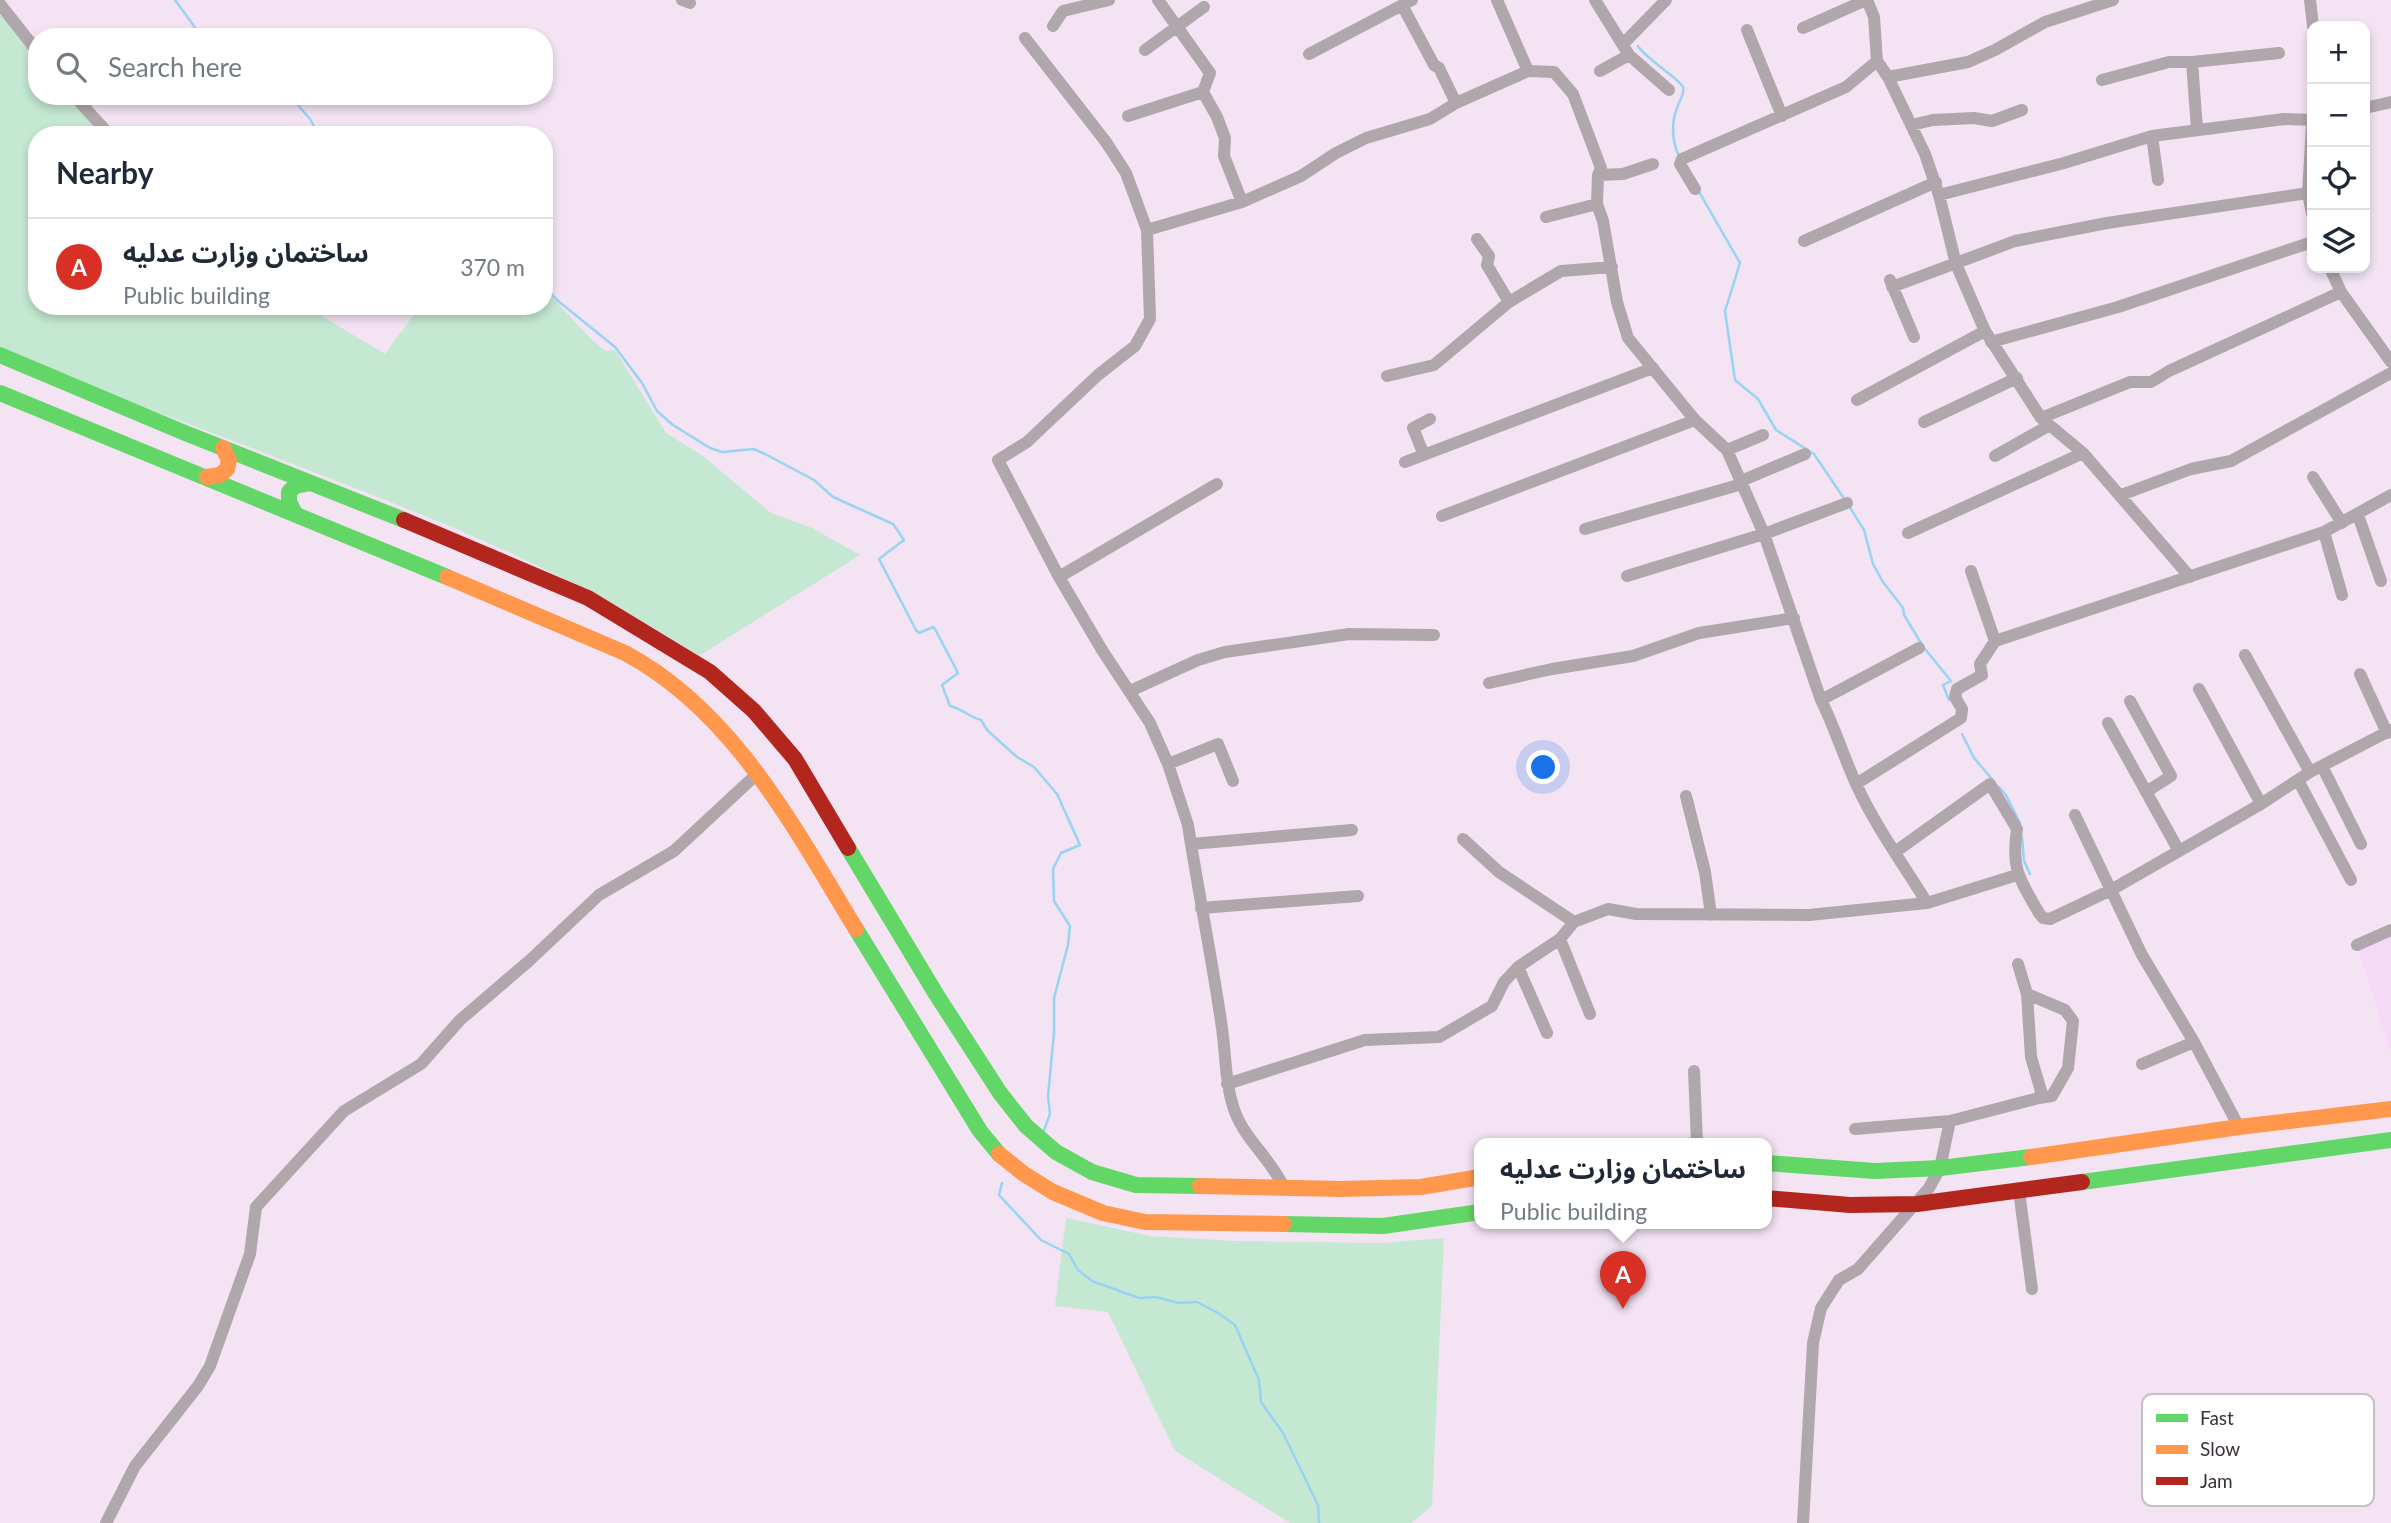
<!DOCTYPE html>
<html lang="en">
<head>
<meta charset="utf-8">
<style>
	:root { --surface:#fff; --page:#f2f2f3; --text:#1f2937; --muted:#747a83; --line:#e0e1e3; --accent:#d93025 }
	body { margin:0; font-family:Lato,"Noto Sans Arabic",sans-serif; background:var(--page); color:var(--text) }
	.controls { position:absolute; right:21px; top:21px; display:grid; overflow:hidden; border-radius:14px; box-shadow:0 4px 10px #0003 }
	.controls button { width:63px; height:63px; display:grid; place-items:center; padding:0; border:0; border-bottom:2px solid var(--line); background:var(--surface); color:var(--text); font:35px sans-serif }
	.you { position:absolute; left:1544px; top:768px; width:24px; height:24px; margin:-18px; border:5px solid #fff; border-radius:50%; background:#1a73e8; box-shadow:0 0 0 10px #1a73e833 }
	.badge { display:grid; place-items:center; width:46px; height:46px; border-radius:50%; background:var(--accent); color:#fff; font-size:23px; font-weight:700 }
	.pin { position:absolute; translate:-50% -58px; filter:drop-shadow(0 2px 4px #0008) }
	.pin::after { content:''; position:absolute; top:37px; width:24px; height:21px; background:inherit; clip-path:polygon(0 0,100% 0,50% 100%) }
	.popup { position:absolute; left:1474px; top:1138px; width:298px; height:91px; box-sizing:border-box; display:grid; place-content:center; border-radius:14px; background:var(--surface); filter:drop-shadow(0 2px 5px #0005); font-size:23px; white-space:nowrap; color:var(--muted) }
	.popup b { font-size:26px; color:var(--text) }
	.popup::after { content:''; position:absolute; left:50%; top:100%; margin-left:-14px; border:14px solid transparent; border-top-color:var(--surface) }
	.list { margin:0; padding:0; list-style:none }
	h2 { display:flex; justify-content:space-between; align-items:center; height:91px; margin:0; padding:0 28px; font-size:30px }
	h2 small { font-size:23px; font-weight:400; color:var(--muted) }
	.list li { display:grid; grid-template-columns:46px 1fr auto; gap:21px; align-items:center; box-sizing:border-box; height:98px; padding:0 28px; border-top:2px solid var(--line) }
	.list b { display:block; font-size:26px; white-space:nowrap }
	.list p { margin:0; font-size:23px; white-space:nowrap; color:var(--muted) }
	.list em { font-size:23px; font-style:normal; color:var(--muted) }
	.icon { flex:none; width:38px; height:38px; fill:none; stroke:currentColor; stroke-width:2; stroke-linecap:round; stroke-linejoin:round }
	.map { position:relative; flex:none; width:2391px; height:1523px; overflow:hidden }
	.search { position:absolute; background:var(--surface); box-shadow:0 4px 10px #0003; left:28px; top:28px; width:525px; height:77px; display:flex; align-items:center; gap:18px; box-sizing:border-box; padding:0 24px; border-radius:28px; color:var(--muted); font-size:26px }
	.panel { position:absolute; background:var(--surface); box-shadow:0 4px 10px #0003; left:28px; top:126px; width:525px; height:189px; border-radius:28px }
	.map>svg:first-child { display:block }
	.built { fill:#f4daf4 }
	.green { fill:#c4e8d2 }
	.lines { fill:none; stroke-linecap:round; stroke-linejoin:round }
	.stream { stroke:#99d3f4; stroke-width:2.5 }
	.street { stroke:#afa7ab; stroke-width:12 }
	.fast { stroke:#63d668; stroke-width:16 }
	.slow { stroke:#ff974d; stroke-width:16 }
	.jam { stroke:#b3261e; stroke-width:16 }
	.key { fill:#fff; stroke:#c4c1c4; stroke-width:2 }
	.key-label { font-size:19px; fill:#3b303b }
</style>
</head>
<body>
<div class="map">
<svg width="2391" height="1523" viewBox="0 0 2391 1523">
	<rect width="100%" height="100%" fill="#f3e3f3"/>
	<path class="built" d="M2391,930v122l-34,-107z"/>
	<path class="green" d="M0,4l37,47v45h37l36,39h-73v171h268l80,48 35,-48h124v-17l48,51 14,11 9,-1 51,83 37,23 68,57 41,15 48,27 -161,101c-125,-82 -257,-135 -396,-188 -82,-32 -165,-63 -247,-95l-56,-26z
		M1066,1218l84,18 84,5 148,2 62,-5 -12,268 -21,17h-121l-115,-72 -67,-139 -53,-6z"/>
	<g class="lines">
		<path class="stream" d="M175,0l27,37
			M1638,46c9,14 42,33 45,41 2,7 -4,14 -6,21 -6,15 -5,34 2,48
			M290,96l20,23 9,16
			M1698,190l42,73 -15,48 10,69 23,19 18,31 38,24 31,46
			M544,286l13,14 58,47 27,36 15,28 16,14 37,23 12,4 32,-3 11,5 49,26 19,17 60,27 11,16 -25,19 37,71 3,3 14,-6 2,2 23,44 -16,12 8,21c13,3 19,11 31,14l6,10 30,27 17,10 23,27 23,51 -19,8 -8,16 1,32 16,25 -2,19 -14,53v35l-6,63 2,18 -7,19
			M1849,506l15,24 9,34 10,18 20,26 1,7 17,28
			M1925,649l26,32 -8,4 6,15
			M1962,734l12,24 18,21
			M1999,787l7,8 14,28
			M2022,837l2,24 6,13
			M1002,1183l-3,12 42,45 28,14 9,16 14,11 47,17 17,-1 23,6 18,-1 21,11 17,12 24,55 2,22 22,31 35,72 1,18"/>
		<path class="street" d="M682,0l8,3
			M1158,0l52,73 -7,19
			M1497,0l31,71
			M1595,0l34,55 40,35
			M1867,0l7,17 3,44 11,16 37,77 14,41 17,69 29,67 56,87 42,35 107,124
			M2310,0l3,26
			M0,4l37,47
			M1402,5l32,60 5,3 17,35
			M1053,26l10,-15 46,-11
			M1803,28l63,-28
			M1747,30l35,86
			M1025,38l81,104 20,31 21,57 3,89 -15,27 -37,29 -71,67 -29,18 61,117 43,73 48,73 18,41 20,61 3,19c10,61 22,122 31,184 4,28 3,57 13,84 11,29 37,48 49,76
			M1623,44l43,-44
			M1145,50l59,-43
			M1309,54l103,-54
			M2192,62l5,67
			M1600,71l29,-16
			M1888,77l80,-15 27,-12 50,-28 68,-22
			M2102,80l67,-18h23l87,-9
			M1203,92l14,25 8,21 -1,18 18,46
			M74,96l36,39
			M2365,108l26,-6
			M1128,116l75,-24
			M1911,125l22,-5 41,-2 18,3 30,-11
			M2312,125l-4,68 4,21
			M2152,136l6,44
			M1598,175l25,-1 30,-10
			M1695,189l-15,-25 2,-5 164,-72 31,-26
			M1939,195l125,-32 88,-27 132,-17 28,1
			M1546,217l51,-13
			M1147,230l95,-28 59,-26 35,-23 30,-15 64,-19 26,-16 72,-32 26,1 19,22 28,74 -3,7 -1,29 6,17 14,81 11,36 67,82 32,30 37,84 57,166c14,28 23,58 36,86 19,41 46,78 70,117
			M1477,239l12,17 -2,9 22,37
			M1804,241l132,-59
			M2330,268l11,24 50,70
			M1890,280l24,57
			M1892,287l123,-46 92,-18 201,-30
			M1991,342l127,-35 194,-65
			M1387,376l47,-11 75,-63 52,-31 51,-4
			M1857,400l128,-69
			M2041,418l89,-36h21l18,-11 172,-79
			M1924,422l93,-44
			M1727,450l36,-15
			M1424,455l-11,-27 17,-9
			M1995,456l53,-30
			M1405,462l248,-94
			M2313,477l29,46
			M1741,481l64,-27
			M2121,495l70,-26 40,-8 160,-88
			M2358,515l23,66
			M1442,516l253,-96
			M1585,529l157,-45
			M2324,532l18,63
			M1908,533l175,-80
			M1971,571l24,70
			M1627,576l137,-42 83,-31
			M1059,577l158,-93
			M2245,655l65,117
			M2360,674l27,59
			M1489,683l63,-14 81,-13 66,-23 95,-15
			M2199,689l62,115
			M1130,691l68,-31 27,-8 124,-18 85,1
			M1821,700l98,-52
			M2130,701l41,75 -25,16
			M2108,723l71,128
			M1168,764l50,-20 15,37
			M2322,766l39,78
			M2298,780l53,100
			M1856,784l105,-66 1,-9 -7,-12 2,-8 25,-14 -2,-11 15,-23 329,-109 67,-37
			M1686,796l19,76 6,43
			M2075,815l67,140 52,87 45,85
			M1463,839l36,33 75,50
			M1191,844l161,-14
			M1895,852l95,-68 27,45c-6,41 3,51 22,84l4,5 7,1 61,-29 150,-86 49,-32 81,-42
			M1201,908l157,-12
			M1560,939l30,75
			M2357,945l34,-15
			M1518,967l29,66
			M2027,994l38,16 8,11 -5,47 -16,28 -13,2
			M2142,1064l52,-22
			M1694,1071l3,72
			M1227,1084l138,-44 74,-3 53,-31 12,-24 14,-15 42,-28 14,-17 34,-13 28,5 173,1 118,-12 90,-28
			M1855,1129l95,-8
			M2019,1191l13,98
			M106,1523l29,-57 63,-80 12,-20 40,-112 6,-47 88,-96 77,-47 39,-44 69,-59 70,-66 75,-44 84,-78
			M1803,1523l10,-180 8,-35 18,-28 19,-11 71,-81 11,-20 10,-47 89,-23 2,-7 -10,-34 -4,-63 -9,-30"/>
		<path class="fast" d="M0,355l185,78 219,87
			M0,393l447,184
			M296,515l-7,-13v-10l6,-6 15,-3
			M848,848l88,146 64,99 26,33 30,26 36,20 44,13 64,1
			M856,929l124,202 19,23
			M1766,1163l109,8 65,-3 91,-11
			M2082,1182l309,-42
			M1284,1224l99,2 97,-14"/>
		<path class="slow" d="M207,477l13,-2 7,-6 2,-9 -6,-12
			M447,577l178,76c109,58 169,175 231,276
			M999,1154l25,20 29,18 50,21 42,9 139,2
			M2031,1157l208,-30 152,-18
			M1200,1186l141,3 80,-2 59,-10"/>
		<path class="jam" d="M404,520l184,78 122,74 44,39 41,48 53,89
			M1766,1198l84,7 67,-1 165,-22"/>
	</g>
	<rect x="2142" y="1394" width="232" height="112" rx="10" class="key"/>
	<rect x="2156" y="1414" width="32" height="8" fill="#63d668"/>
	<rect x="2156" y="1445" width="32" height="9" fill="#ff974d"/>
	<rect x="2156" y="1477" width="32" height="8" fill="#b3261e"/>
	<g class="key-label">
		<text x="2200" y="1425">Fast</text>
		<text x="2200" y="1456">Slow</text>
		<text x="2200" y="1488">Jam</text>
	</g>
</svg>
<div class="controls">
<button>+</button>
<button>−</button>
<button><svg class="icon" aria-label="locate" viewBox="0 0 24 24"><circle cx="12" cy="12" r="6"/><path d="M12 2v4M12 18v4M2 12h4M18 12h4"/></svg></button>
<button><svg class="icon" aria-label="layers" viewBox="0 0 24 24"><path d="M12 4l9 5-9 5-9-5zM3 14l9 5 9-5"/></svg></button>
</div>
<div class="you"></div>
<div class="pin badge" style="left:1623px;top:1309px">A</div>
<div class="popup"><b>ساختمان وزارت عدلیه</b>Public building</div>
<div class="search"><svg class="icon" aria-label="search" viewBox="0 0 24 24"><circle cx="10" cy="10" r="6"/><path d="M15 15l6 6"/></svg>Search here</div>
<section class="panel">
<h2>Nearby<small></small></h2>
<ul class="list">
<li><span class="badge">A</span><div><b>ساختمان وزارت عدلیه</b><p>Public building</p></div><em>370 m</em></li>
</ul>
</section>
</div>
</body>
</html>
